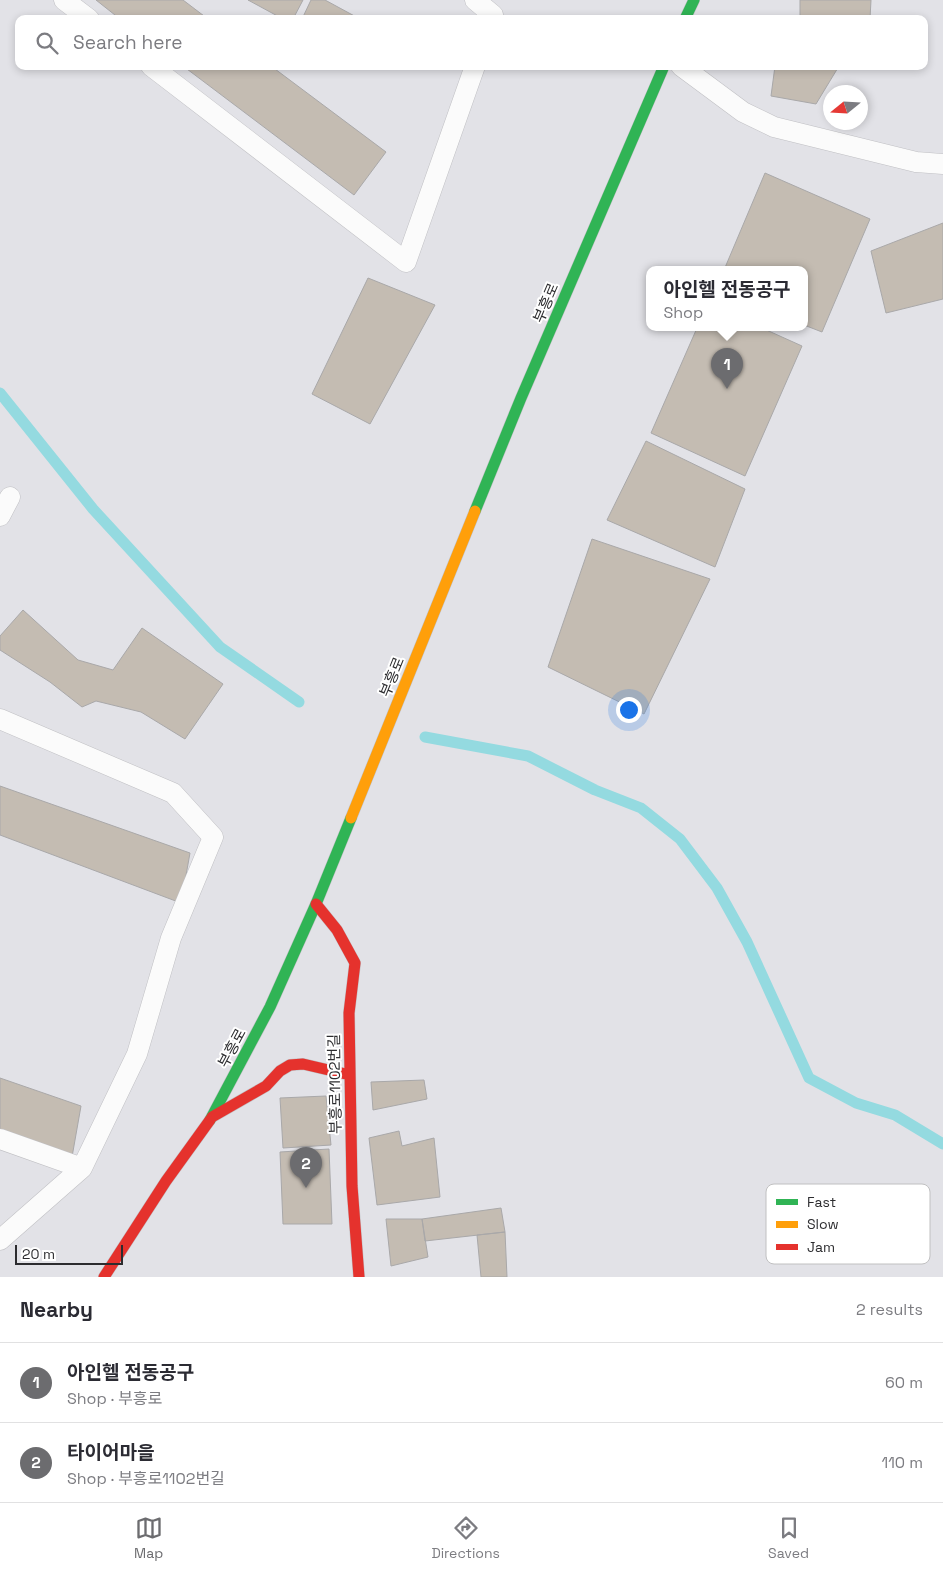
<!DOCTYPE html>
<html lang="en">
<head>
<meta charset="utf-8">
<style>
	:root { --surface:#fff; --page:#f7f7f7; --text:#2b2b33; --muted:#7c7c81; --line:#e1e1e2; --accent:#6c6c6f }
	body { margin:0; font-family:"Space Grotesk","Noto Sans KR",sans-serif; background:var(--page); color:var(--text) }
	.compass { position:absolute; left:823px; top:85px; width:45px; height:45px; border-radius:50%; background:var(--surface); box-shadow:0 2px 8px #0003; rotate:252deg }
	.scale { position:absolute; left:15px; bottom:12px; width:108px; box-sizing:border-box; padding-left:5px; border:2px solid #2c2c2f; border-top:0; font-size:14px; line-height:18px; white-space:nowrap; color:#2c2c2f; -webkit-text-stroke:4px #fff; paint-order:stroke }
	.you { position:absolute; left:628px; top:709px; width:18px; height:18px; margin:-12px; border:4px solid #fff; border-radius:50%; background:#1a73e8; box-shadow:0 0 0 8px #1a73e833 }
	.badge { display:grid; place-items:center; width:32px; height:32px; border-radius:50%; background:var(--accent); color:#fff; font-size:16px; font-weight:700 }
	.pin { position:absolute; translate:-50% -41px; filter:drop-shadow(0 1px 2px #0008) }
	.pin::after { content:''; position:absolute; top:26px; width:18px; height:15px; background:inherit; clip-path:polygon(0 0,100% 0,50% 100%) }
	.popup { position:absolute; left:646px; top:266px; width:162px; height:65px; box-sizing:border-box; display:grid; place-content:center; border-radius:10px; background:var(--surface); filter:drop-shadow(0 1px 4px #0005); font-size:16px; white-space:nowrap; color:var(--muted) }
	.popup b { font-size:19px; color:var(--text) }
	.popup::after { content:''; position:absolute; left:50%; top:100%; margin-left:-10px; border:10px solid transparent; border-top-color:var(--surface) }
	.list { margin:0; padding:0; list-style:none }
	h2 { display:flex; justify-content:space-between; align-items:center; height:65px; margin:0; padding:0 20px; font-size:21px }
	h2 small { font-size:16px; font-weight:400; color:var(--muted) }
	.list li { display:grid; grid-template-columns:32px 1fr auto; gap:15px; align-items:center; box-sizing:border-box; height:80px; padding:0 20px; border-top:1px solid var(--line) }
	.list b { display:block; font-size:19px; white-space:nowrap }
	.list p { margin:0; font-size:16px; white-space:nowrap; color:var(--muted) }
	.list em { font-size:16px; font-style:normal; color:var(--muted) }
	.icon { flex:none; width:28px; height:28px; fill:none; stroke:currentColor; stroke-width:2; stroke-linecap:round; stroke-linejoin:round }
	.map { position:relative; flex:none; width:943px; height:1277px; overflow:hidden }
	.search { position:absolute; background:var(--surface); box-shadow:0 2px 8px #0003; left:15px; right:15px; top:15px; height:55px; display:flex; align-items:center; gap:12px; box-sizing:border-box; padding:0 18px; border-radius:10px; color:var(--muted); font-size:19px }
	.sheet { height:225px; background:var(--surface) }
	nav { display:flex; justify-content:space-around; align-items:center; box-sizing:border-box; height:70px; border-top:1px solid var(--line); background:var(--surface); font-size:14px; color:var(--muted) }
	nav a { display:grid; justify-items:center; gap:2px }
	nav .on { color:var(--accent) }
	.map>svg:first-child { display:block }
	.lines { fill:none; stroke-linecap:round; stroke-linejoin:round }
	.stream { stroke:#94dae0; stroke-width:11 }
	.building { fill:#c4bcb2; stroke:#a9a8a9 }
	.lane-casing { stroke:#c0c0c4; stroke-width:21 }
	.fast-casing { stroke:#c0c0c4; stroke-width:12 }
	.slow-casing { stroke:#c0c0c4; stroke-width:12 }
	.jam-casing { stroke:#c0c0c4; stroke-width:12 }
	.lane { stroke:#fbfbfb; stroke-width:20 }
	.fast { stroke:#30b455; stroke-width:11 }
	.slow { stroke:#ff9f0a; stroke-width:11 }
	.jam { stroke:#e5322d; stroke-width:11 }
	.labels { text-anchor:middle; stroke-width:4; stroke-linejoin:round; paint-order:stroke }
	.street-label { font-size:15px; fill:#2c2c2f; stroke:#fff }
	.key { fill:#fff; stroke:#c0c0c1; stroke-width:1 }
	.key-label { font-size:14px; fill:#2c2c2f }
</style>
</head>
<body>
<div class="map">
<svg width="943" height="1277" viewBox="0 0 943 1277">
	<rect width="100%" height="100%" fill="#e2e2e7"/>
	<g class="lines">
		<path class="stream" d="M0,393l93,116 127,138 79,55
			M425,737l103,19 67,34 46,18 39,31 37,49 30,54 62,136 47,25 39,12 48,29"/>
	</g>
	<path class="building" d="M96,0h87l25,19h-88z
		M248,0h55l-10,19h-10z
		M311,0h14l35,19h-58z
		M800,0h71l-1,19h-70z
		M183,66h88l115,86 -32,43z
		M775,66h64l-23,38 -45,-8z
		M765,173l105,46 -48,113 -18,-7v-55h-80z
		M943,223v76l-57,14 -15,-62z
		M368,278l67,27 -65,119 -58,-30z
		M697,328h65l40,18 -57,130 -94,-43z
		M646,441l99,48 -30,78 -108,-47z
		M592,539l118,40 -66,135 -96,-47z
		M23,610l55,50 35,10 29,-42 81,56 -38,55 -44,-27 -45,-11 -14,6 -32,-25 -50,-32v-14z
		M0,786l190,67 -9,50 -181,-68z
		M0,1078l81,28 -9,51 -72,-27z
		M424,1080l3,19 -54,11 -2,-28z
		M326,1096l5,49 -48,3 -3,-50z
		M399,1131l3,15 32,-8 6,59 -63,8 -8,-67z
		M329,1149l3,75h-49l-3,-72z
		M501,1208l4,24 -80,9 -3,-22z
		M386,1219h36l6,38 -37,9z
		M505,1232l2,45h-26l-4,-42z"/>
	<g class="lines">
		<defs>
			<path id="lane" d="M64,0l25,19
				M475,0l18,15 -2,4
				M151,66l255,196 69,-196
				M681,66l62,46 31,15 142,35 27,2
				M0,516l10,-19
				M0,719l173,74 40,44 -42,101 -34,116 -55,114 -82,72
				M0,1139l82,29"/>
			<path id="fast" d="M685,19l9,-19
				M475,511l46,-113 143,-332
				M210,1120l60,-113 46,-103 35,-86"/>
			<path id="slow" d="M351,818l124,-307"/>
			<path id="jam" d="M316,904l21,26 18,33 -6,50 3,173 7,91
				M212,1117l54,-31 14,-15 10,-6 13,-1 47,11
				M104,1277l62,-96 44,-61"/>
		</defs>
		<use href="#lane" class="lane-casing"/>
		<use href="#fast" class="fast-casing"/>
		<use href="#slow" class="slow-casing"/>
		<use href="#jam" class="jam-casing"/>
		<use href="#lane" class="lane"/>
		<use href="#fast" class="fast"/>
		<use href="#slow" class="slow"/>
		<use href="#jam" class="jam"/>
	</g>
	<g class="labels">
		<g class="street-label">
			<text transform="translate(546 303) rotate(-67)" y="5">부흥로</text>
			<text transform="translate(392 677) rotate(-68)" y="5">부흥로</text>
			<text transform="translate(232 1048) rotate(-62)" y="5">부흥로</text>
			<text transform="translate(335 1084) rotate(-91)" y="5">부흥로1102번길</text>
		</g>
	</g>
	<rect x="766" y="1184" width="164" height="80" rx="8" class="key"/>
	<rect x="776" y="1199" width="22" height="6" fill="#30b455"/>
	<rect x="776" y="1221" width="22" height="7" fill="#ff9f0a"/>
	<rect x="776" y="1244" width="22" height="6" fill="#e5322d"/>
	<g class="key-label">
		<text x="807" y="1207">Fast</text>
		<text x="807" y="1229">Slow</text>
		<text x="807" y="1252">Jam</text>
	</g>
</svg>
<svg class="compass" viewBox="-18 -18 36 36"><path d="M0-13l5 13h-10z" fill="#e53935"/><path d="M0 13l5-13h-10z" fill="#7c7c81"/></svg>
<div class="scale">20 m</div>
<div class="you"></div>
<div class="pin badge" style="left:727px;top:389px">1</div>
<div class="popup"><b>아인헬 전동공구</b>Shop</div>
<div class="pin badge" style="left:306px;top:1188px">2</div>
<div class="search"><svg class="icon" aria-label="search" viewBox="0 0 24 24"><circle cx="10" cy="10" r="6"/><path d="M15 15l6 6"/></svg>Search here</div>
</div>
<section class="sheet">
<h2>Nearby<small>2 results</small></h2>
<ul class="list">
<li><span class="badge">1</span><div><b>아인헬 전동공구</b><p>Shop · 부흥로</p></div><em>60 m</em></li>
<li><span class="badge">2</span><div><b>타이어마을</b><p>Shop · 부흥로1102번길</p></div><em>110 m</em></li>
</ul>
</section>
<nav>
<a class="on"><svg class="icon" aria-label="map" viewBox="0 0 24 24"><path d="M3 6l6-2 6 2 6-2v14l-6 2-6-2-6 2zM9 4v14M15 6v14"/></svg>Map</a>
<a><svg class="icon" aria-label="directions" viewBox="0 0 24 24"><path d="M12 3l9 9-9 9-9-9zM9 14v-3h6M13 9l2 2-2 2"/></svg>Directions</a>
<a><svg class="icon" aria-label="saved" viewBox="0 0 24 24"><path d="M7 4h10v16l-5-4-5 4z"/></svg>Saved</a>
</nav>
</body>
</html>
